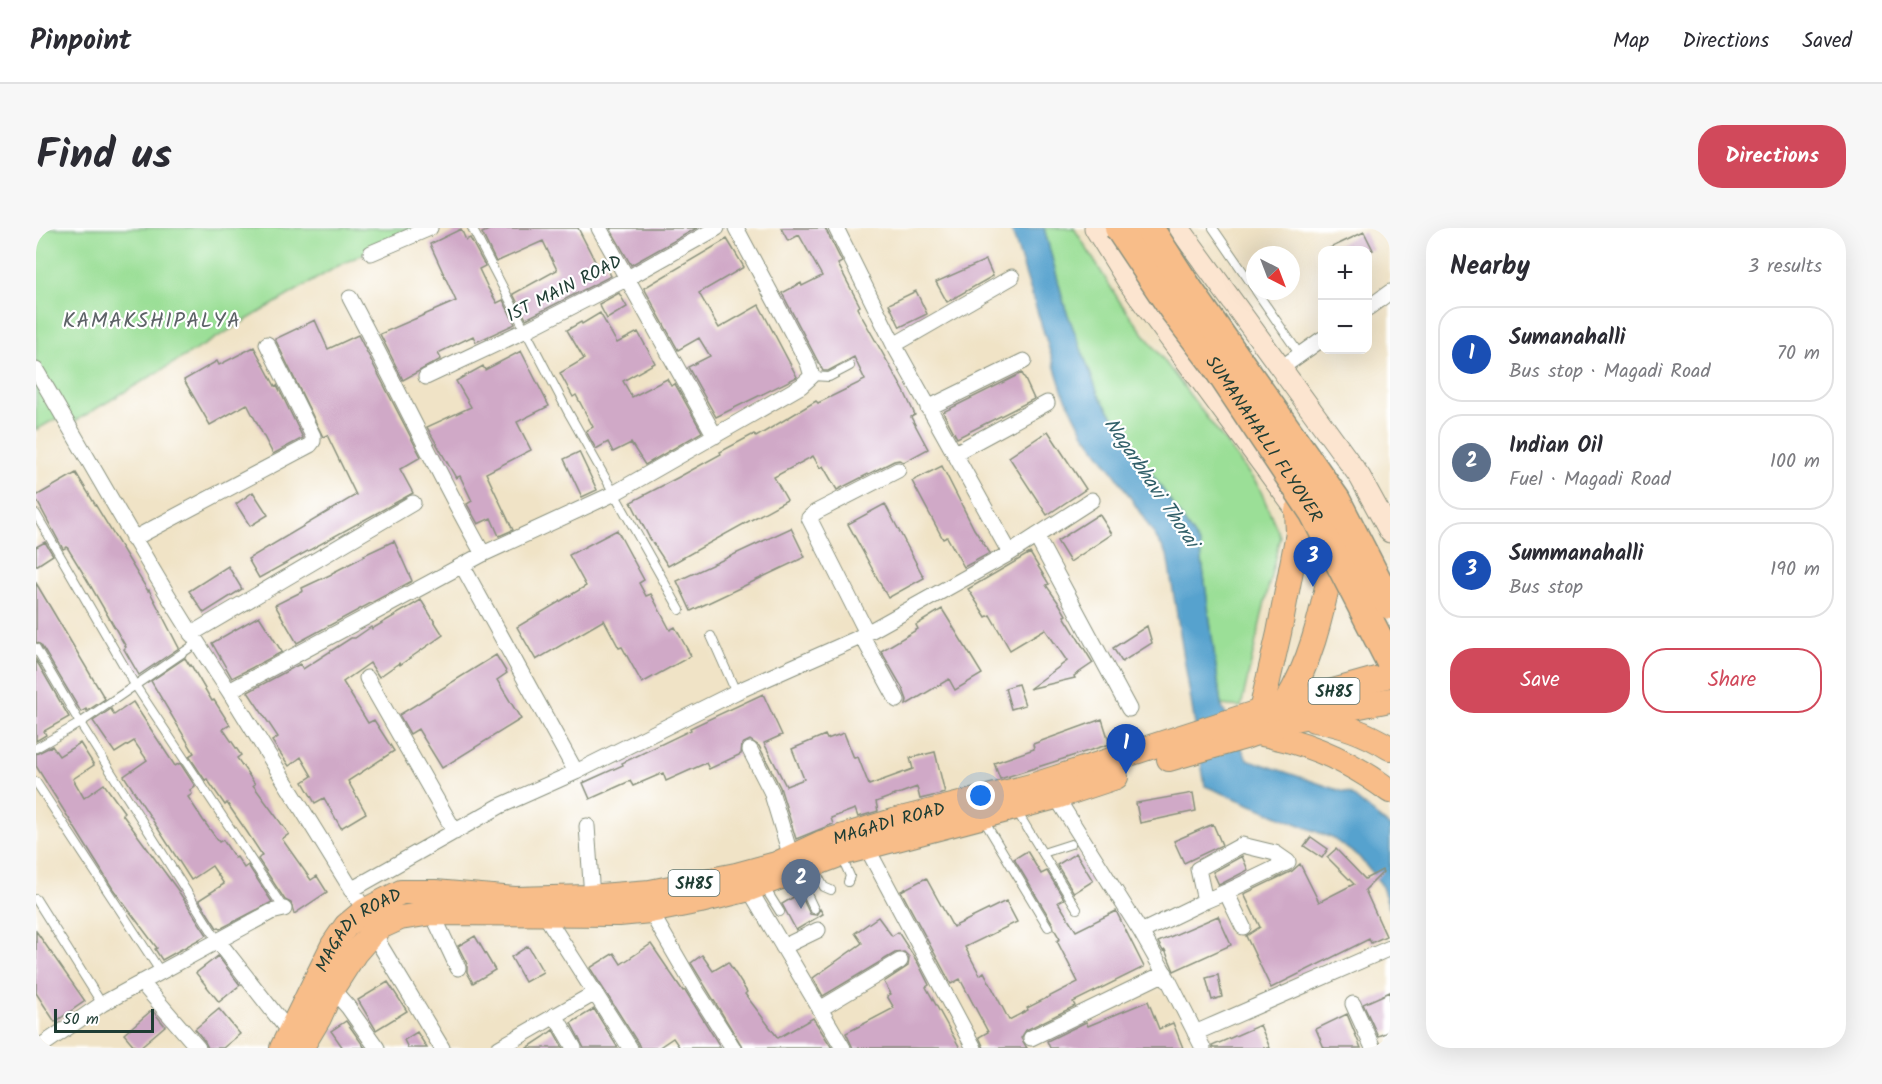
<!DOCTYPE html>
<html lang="en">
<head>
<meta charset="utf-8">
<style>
	:root { --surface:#fff; --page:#f7f7f7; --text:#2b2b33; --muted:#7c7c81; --line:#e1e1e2; --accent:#d1495b }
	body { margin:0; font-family:Kalam,sans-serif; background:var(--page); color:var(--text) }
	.controls { position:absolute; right:18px; top:18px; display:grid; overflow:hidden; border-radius:12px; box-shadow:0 6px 24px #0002 }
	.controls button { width:54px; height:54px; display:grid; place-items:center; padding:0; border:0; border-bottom:2px solid var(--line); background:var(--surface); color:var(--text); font:30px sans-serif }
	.compass { position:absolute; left:1210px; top:18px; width:54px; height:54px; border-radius:50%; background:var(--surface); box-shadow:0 6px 24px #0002; rotate:138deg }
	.scale { position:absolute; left:18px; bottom:15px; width:100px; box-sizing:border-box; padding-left:6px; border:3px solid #1f3d34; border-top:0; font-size:16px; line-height:21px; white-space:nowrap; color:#1f3d34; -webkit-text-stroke:4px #fff; paint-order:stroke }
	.you { position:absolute; left:945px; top:568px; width:21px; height:21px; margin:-15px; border:4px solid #fff; border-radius:50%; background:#1a73e8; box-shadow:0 0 0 9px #1a73e833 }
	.badge { display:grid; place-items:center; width:39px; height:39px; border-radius:50%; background:var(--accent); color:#fff; font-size:20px; font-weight:700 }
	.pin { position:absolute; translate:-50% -50px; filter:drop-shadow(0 2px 3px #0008) }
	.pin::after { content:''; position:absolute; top:32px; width:21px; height:18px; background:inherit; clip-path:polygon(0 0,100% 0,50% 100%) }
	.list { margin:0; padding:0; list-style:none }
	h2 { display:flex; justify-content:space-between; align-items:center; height:78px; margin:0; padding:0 24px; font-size:26px }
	h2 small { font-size:20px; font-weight:400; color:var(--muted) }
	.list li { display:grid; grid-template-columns:39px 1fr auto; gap:18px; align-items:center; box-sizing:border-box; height:96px; margin:0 12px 12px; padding:0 12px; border:2px solid var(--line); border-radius:24px }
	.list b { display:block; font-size:22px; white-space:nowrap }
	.list p { margin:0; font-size:20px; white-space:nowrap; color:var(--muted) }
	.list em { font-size:20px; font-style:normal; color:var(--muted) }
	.actions { display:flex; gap:12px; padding:18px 24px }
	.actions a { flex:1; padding:14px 0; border:2px solid var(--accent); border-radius:24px; text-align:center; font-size:21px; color:var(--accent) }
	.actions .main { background:var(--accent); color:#fff }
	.map { position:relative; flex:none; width:1354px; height:820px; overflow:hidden; border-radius:24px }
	header { display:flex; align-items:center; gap:36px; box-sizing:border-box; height:84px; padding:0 30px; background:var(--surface); border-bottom:2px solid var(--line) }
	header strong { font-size:28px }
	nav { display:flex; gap:33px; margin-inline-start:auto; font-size:21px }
	.intro { display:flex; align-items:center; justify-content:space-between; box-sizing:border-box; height:144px; padding:0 36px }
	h1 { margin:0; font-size:42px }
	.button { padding:15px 27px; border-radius:24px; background:var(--accent); color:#fff; font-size:21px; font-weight:700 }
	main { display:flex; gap:36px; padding:0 36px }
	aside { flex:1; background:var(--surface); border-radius:24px; box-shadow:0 6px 24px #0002 }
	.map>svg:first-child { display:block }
	.green { fill:#9bdf97; stroke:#5d8e66; stroke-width:1.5 }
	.water { fill:#56a2ce; stroke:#3a7081; stroke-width:1.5 }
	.building { fill:#d0a9c7 }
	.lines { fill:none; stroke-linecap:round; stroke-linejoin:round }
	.lane-casing { stroke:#88907d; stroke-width:10 }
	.street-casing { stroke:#88907d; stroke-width:17 }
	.secondary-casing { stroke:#88907d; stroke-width:23 }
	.primary-casing { stroke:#88907d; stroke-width:26 }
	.lane { stroke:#fff; stroke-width:8 }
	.street { stroke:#fff; stroke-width:15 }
	.secondary { stroke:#fce5d0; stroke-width:21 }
	.primary { stroke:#f8bd89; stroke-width:24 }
	.highway-bridge-casing { stroke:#88907d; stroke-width:31; stroke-linecap:butt }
	.highway-bridge { stroke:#f8bd89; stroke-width:28 }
	.labels { text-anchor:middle; stroke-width:4.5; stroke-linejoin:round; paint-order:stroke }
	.shield { fill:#fff; stroke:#627771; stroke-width:1.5 }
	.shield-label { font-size:16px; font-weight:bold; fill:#1f3d34 }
	.street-label { font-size:18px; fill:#1f3d34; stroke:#fff }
	.water-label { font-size:20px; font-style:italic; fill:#32606a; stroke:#fff }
	.quarter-label { font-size:21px; letter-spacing:1.5px; fill:#5d6367; stroke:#fff }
</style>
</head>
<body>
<header>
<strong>Pinpoint</strong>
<nav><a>Map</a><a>Directions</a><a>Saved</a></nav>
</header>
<div class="intro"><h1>Find us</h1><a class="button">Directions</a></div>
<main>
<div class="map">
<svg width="1354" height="820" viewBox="0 0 1354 820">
	<rect width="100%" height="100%" fill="#fff"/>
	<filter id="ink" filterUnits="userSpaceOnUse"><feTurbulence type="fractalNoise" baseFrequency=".0167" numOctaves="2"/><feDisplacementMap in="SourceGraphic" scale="12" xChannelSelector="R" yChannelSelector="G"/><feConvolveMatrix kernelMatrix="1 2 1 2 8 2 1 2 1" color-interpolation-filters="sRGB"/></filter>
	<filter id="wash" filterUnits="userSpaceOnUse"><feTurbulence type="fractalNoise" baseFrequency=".008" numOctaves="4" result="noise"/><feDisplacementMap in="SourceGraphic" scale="24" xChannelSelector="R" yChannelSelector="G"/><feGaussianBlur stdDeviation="1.35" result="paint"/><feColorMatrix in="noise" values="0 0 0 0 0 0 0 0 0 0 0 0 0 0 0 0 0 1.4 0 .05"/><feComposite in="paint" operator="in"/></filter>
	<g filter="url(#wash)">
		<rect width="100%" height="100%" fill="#f0e3c6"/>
		<path class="green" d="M0,0h381l-79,38 -266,157 -17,-4 -19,11z
			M1008,0h30l46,74 139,185 21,49 -39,171 -20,-2 -21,-160 -101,-149 -34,-89z"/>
		<path class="water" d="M975,0h33l21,79 34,89 101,149 21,160 26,54 103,35 40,33v83l-9,-26 -22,-27 -27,-19 -127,-52 -38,-232 -50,-77 -33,-44 -22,-43z"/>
		<g id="blocks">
			<path class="building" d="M457,0h85l20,39 7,-3 6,12 -85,43 -13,-25 44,-24 -14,-29 -47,21 -14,-29z
				M574,0h87l-66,37z
				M745,0h44l17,34 -4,2 22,42 -3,2 47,83 11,24 -4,2 17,32 -24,13 -5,-2 -5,1 -57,29 -14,-24 -3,2 -7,-12 -39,21 13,23 -119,66 -19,-29 -18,-35 48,-25 42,-23 -1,-2 34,-18 2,3 60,-36 2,2 47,-23 -11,-23 -26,14h-5l-41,-78 19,-10 1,3 20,-10 -23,-41 -11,6z
				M425,1l5,11 4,-2 15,28 -6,3 9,19 9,15 6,-3 12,24 -39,18 -3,-6 -35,17 3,6 -38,21 -23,-46 76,-33 -26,-57z
				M1328,4l9,18h-47z
				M691,11l17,28 -45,26 20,35 40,-23 38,72 -81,40 -28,-50 22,-11 -11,-18 -21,12 -34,-62z
				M950,32l7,16 -46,26 -11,-20z
				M880,63l11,23 -27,13 -11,-23z
				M583,65l8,14 -20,12 -8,-15z
				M564,85l17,30 21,-11 17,31 -32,18 9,16 35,-18 4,7 4,-2 27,48 -57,33 -14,-22 -18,9 -5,-10 -12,7 -10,-18 7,-4 -17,-32 -3,2 -13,-24 24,-14 -17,-29 14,-8 1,2z
				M279,92l13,29 30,-14 63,122 -21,12 13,24 -154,85 -11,-19 108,-64 -29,-60 -4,2 -48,-98z
				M218,119l21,39 2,-1 26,53 -30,16 -26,-50 -37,21 -26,-45 33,-19 2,4z
				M485,123l28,55 -32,16 14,28 -45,23 27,57 -14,6 -8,-18 -13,6 -11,-20 5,-3 -12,-25 -4,2 -29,-51 44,-20 -15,-26 27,-15 2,4z
				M986,145l12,26 -77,39 -14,-26z
				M1012,203l38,58 -39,26 -38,-58z
				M543,224l18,38 -15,7 -18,-38z
				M906,238l32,63 16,24 -26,14 -17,-30 -4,2 -31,-58z
				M40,245l72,118 1,-1 30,58 -40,27 -15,-26 2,-2 -40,-69 -19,-31 -4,2 -27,-50v-3z
				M217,264l15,23 -18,11 -14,-22z
				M849,276l39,74 -36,20 -40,-74z
				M1063,286l13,20 -42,28 -13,-21z
				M755,300l14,29 -114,54 -14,-30z
				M581,302l27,50 -5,3 7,13 5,-2 19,36 5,-3 16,29 -49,27 -20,-36 -3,1 -15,-28 -68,40 -19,-33 69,-41 -17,-31z
				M358,313l18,40 -115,62 -22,-38 28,-14 -1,-3 30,-14v-1l33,-17 -1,-1z
				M9,314l8,13 -17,11v-19z
				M994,325l19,31 -3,1 14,20 6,10 -2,1 29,47 -19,13 1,2 -46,11 38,-28 -22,-32 -35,21 -20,-35 -4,2 -18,-28z
				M192,338l14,23 -38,24 -15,-22z
				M0,355l69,116 -18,12 -1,-2 -5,3 -40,-67 -5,-3z
				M385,372l22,35 -43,30 -1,-2 -20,14 -9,-14 -27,19 25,41 6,-3 20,31 -46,30 18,32 -25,15 -17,-30 -9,5 -12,-21 9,-6 -11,-19 -12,9 -17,-25 6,-4 -30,-45 52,-28 3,5 48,-31h4l16,-11 1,2z
				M906,381l40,65 -27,16 -6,-11 -43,26 1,-5 -4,-11 -22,-38 37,-22 -2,-4z
				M223,388l23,36 -50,26 -20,-35z
				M1111,398l5,17 -30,19 -9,-14z
				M460,427l11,18 -10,7 24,39 -79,49 -24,-39 -8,5 -11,-19z
				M149,430l5,8 1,-1 21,36 2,-1 16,25 -7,4 18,26 -4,3 18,26 -2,1 36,49 -7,5 29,41 6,-4 10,16 -33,22 -3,-11 -6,-3 -27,-41 4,-4 -15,-23 -20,-29 -2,2 -18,-26 -2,1 -16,-24 5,-3 -43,-72z
				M0,432l33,57 -25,14 2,4 -10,6z
				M982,456l7,21 -14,4 -6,-21z
				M727,466l19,41 -18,8 22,43 18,-7 -12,-30 33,-14 2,4 17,-6 10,25 4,-1 11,28 44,-16 -3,-11 25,-6 10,41 -25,6 -3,-12 -41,15 2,9 -20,6 -3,-8 -24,9 2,6 -37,15 -16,-52 -21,-41 -9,-6 -8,4 -1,10 -32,15 -3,-6 -40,18 -3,-8 -30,13 -3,-5 -40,18 -7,-16 40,-18 -1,-2 69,-33 -1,-2z
				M97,474l42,64 5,-3 15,23 -5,4 2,4 -4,3 15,23 16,22 4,-2 12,18 2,-1 7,11 4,-3 24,37 -52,27 -1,-2 -2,1 -18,-28 25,-16 -12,-18 -21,14 -67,-104 23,-16 -13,-19 -19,12 -22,-32 18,-12 3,6z
				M1066,491l8,25 -110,35 -6,-16 40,-14 -1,-5z
				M44,515l14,22 -21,14 11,19 20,-14 20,28 -2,2 55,75 30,46 -45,25 -7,-11 2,-1 -44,-59 -77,-123v-12l16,-8 7,10z
				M1157,565l3,18 -56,12 -4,-20z
				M1177,596l9,21 -38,18 -10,-22z
				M1275,609l17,12 -6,9 -18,-12z
				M1300,621l29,30 17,-9 1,2 -18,18 21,46 -15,7 -2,-4 -98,49 -25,-52 14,-9 -16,-33 48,-23 8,-7 19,38 35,-18 -27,-27z
				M991,623l14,23 6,-3 17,28 -6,3 18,29 40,-20 28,56 -71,35 2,4 -49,24 -5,8 6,10h-43l-5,-11 9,-5 -28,-53 -9,5 -50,-93 25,-13 27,49 53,-26 11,21 -52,25 15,28 4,-3 25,48 19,-10 -1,-2 51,-26 -21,-41 3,-2 -6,-10 -1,-5 -39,-65z
				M1040,625l17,28 -19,12 -17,-28z
				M1206,628l6,14 -29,15 -6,-13z
				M764,665l10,21 6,1 4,-6 3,5 -27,16 -14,-26z
				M1182,688l13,29 -57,26 -9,-21 -2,1 -5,-9z
				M842,689l14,19 6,-4 20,31 11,22 -3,2 34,61h3h-110l-7,-15 48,-25 -7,-12 4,-2 -7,-12 24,-16 1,-9 -5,-5 -9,1 -72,43 -10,-18 49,-35 -7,-10z
				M0,703l49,70 -30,21 -19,-29z
				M439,708l20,34 -22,13 -6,-11v-8l-9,-18z
				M615,716l32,47 2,-1 36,58h-41l-7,-10 -15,10h-18l-2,-5 -48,-75 24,-15 7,11z
				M492,718l15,26 -18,10 -14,-25z
				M666,727l11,16 15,-9 19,30 -2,2 33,44 35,-20 19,30h-89l-52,-85z
				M182,728l22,29 -21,17 -23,-29z
				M1182,747l4,22 -10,3 -6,-22z
				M352,754l19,29 -31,19 -18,-30z
				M1354,764v39l-12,5 -15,-32z
				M1112,773l11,28 14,-6 10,25h-133l-3,-7 37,-18 2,-1 2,4z
				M183,781l21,25 -17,14h-15l-3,-6 -10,-13z
				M558,781l24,39h-34l-13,-25z
				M116,782l13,16 -26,22h-3l-12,-14z
				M1311,786l14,34h-37l-8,-19z
				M310,793l19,27h-22l-12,-17z
				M1224,797l10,23h-57l-1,-2z
				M517,802l10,18h-36l17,-11z
				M381,804l10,16h-19l-4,-8z"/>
		</g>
	</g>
	<g filter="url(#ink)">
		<use href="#blocks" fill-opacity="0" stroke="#88907d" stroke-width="1.5"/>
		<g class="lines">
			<defs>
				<path id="lane" d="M436,0l95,182 113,200
					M1177,0l42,61
					M1220,63l44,64
					M776,148l17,1 21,-11
					M0,286l99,171 149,224
					M675,408l25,56
					M0,420l44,75 138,218
					M0,520l44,-25 117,-80
					M0,554l124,189
					M980,582l61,99
					M947,591l65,108
					M1007,625l28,-9
					M806,630l8,18 -2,6
					M778,641l10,18 7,3
					M762,647l16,34
					M729,660l15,24
					M0,671l66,105"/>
				<path id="street" d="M563,0l116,208
					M800,0l58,117 116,208
					M335,25l59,-25
					M314,70c45,85 86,172 133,256
					M1332,80l22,-16
					M858,117l118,-68
					M1245,140l41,-29
					M0,142c64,108 123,217 193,321l254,-137 130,-60 188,-108 11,-10 -4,-13 -72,-135
					M390,149l100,-47 100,-51 91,-51
					M892,180l96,-47
					M919,225l92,-50
					M1000,308l93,173
					M97,311l177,-94 3,-4v-5l-46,-92
					M427,339l113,205
					M831,405l-58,-115 7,-6 82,-42
					M155,406l222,-131
					M826,408l35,64
					M331,450l88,154
					M193,463l147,238 4,16 62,103
					M714,522l21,41 20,66
					M1017,564l88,140 29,51 33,65
					M551,598l5,71
					M830,618l108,202
					M713,661l94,159
					M315,662l149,-84 76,-34 160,-80 120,-53 154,-86 82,-53
					M1190,664l62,-30
					M1169,673l21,-9 17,35
					M614,683l46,79 37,58
					M396,685l26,55
					M509,687l85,133
					M1105,704l64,-31 -7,-32 44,-24 33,8 13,9
					M182,713l72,92
					M747,719l35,-17
					M105,754l57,66
					M296,761l16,18 29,41
					M1317,776l20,44
					M784,781l80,-48
					M519,787l19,33
					M1159,805l195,-85
					M995,810l134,-65
					M2,820l64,-44 169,-92 13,-3
					M463,820l96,-55"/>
				<path id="secondary" d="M1059,0l34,55 166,225
					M1143,0l181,249 30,55"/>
				<g id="primary">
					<path d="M1249,476c25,-40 36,-86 45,-132"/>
					<path d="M1225,483l18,-78 19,-100 -1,-22"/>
					<path d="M1278,492c28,4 52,13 76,28"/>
					<path d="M1220,505c49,8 94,28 134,58"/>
					<path d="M1133,531l76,-22 49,-18 96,-19"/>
					<path id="s1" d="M246,820l51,-103 13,-19 18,-15 37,-19h34l80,7 73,-2 62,-5 86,-17 40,-11 45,-21 72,-22 138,-35 230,-75 129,-36"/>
					<path d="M265,820l18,-30 13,-29 23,-36 21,-24 24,-11 32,-5 187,1 31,-3 50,-10 49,-12 95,-36 212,-56 60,-20"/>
				</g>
			</defs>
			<use href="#lane" class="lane-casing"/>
			<use href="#street" class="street-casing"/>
			<use href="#secondary" class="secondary-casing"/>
			<use href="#primary" class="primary-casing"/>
			<use href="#lane" class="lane"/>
			<use href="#street" class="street"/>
			<use href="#secondary" class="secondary"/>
			<use href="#primary" class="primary"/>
			<defs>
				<g id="highway-bridge">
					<path id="s2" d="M1083,0l54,81 41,54 100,150 76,148"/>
					<path d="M1113,0l40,62 147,210 54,105"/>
				</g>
			</defs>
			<use href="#highway-bridge" class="highway-bridge-casing"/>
			<use href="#highway-bridge" class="highway-bridge"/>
		</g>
	</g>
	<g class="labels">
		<g class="shield">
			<rect x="1272.5" y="450" width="51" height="26" rx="4.5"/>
			<rect x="632.5" y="642" width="51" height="26" rx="4.5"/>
		</g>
		<g class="shield-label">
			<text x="1298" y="469">SH85</text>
			<text x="658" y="661">SH85</text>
		</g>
		<g class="street-label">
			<text transform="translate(528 60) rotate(-27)" y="6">1ST MAIN ROAD</text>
			<text dy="6" stroke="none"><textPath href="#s2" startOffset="256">SUMANAHALLI FLYOVER</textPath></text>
			<text dy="6" stroke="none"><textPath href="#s1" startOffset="702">MAGADI ROAD</textPath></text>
			<text dy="6" stroke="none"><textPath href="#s1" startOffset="144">MAGADI ROAD</textPath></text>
		</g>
		<g class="water-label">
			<text transform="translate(1116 254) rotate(56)" y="7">Nagarbhavi Thorai</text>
		</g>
		<g class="quarter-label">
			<text x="116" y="99">KAMAKSHIPALYA</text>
		</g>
	</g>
</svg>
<div class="controls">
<button>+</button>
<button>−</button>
</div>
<svg class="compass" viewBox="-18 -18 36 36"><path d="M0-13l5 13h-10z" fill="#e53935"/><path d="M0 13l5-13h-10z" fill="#7c7c81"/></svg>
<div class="scale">50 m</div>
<div class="you"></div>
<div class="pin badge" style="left:1090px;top:546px;background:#1a4fb4">1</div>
<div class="pin badge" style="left:765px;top:681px;background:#5c6f8a">2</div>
<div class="pin badge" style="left:1277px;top:359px;background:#1a4fb4">3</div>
</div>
<aside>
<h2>Nearby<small>3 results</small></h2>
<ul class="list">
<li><span class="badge" style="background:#1a4fb4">1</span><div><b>Sumanahalli</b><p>Bus stop · Magadi Road</p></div><em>70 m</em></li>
<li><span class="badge" style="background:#5c6f8a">2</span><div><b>Indian Oil</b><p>Fuel · Magadi Road</p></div><em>100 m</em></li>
<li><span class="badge" style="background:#1a4fb4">3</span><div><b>Summanahalli</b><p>Bus stop</p></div><em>190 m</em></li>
</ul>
<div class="actions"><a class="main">Save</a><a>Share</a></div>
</aside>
</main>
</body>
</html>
